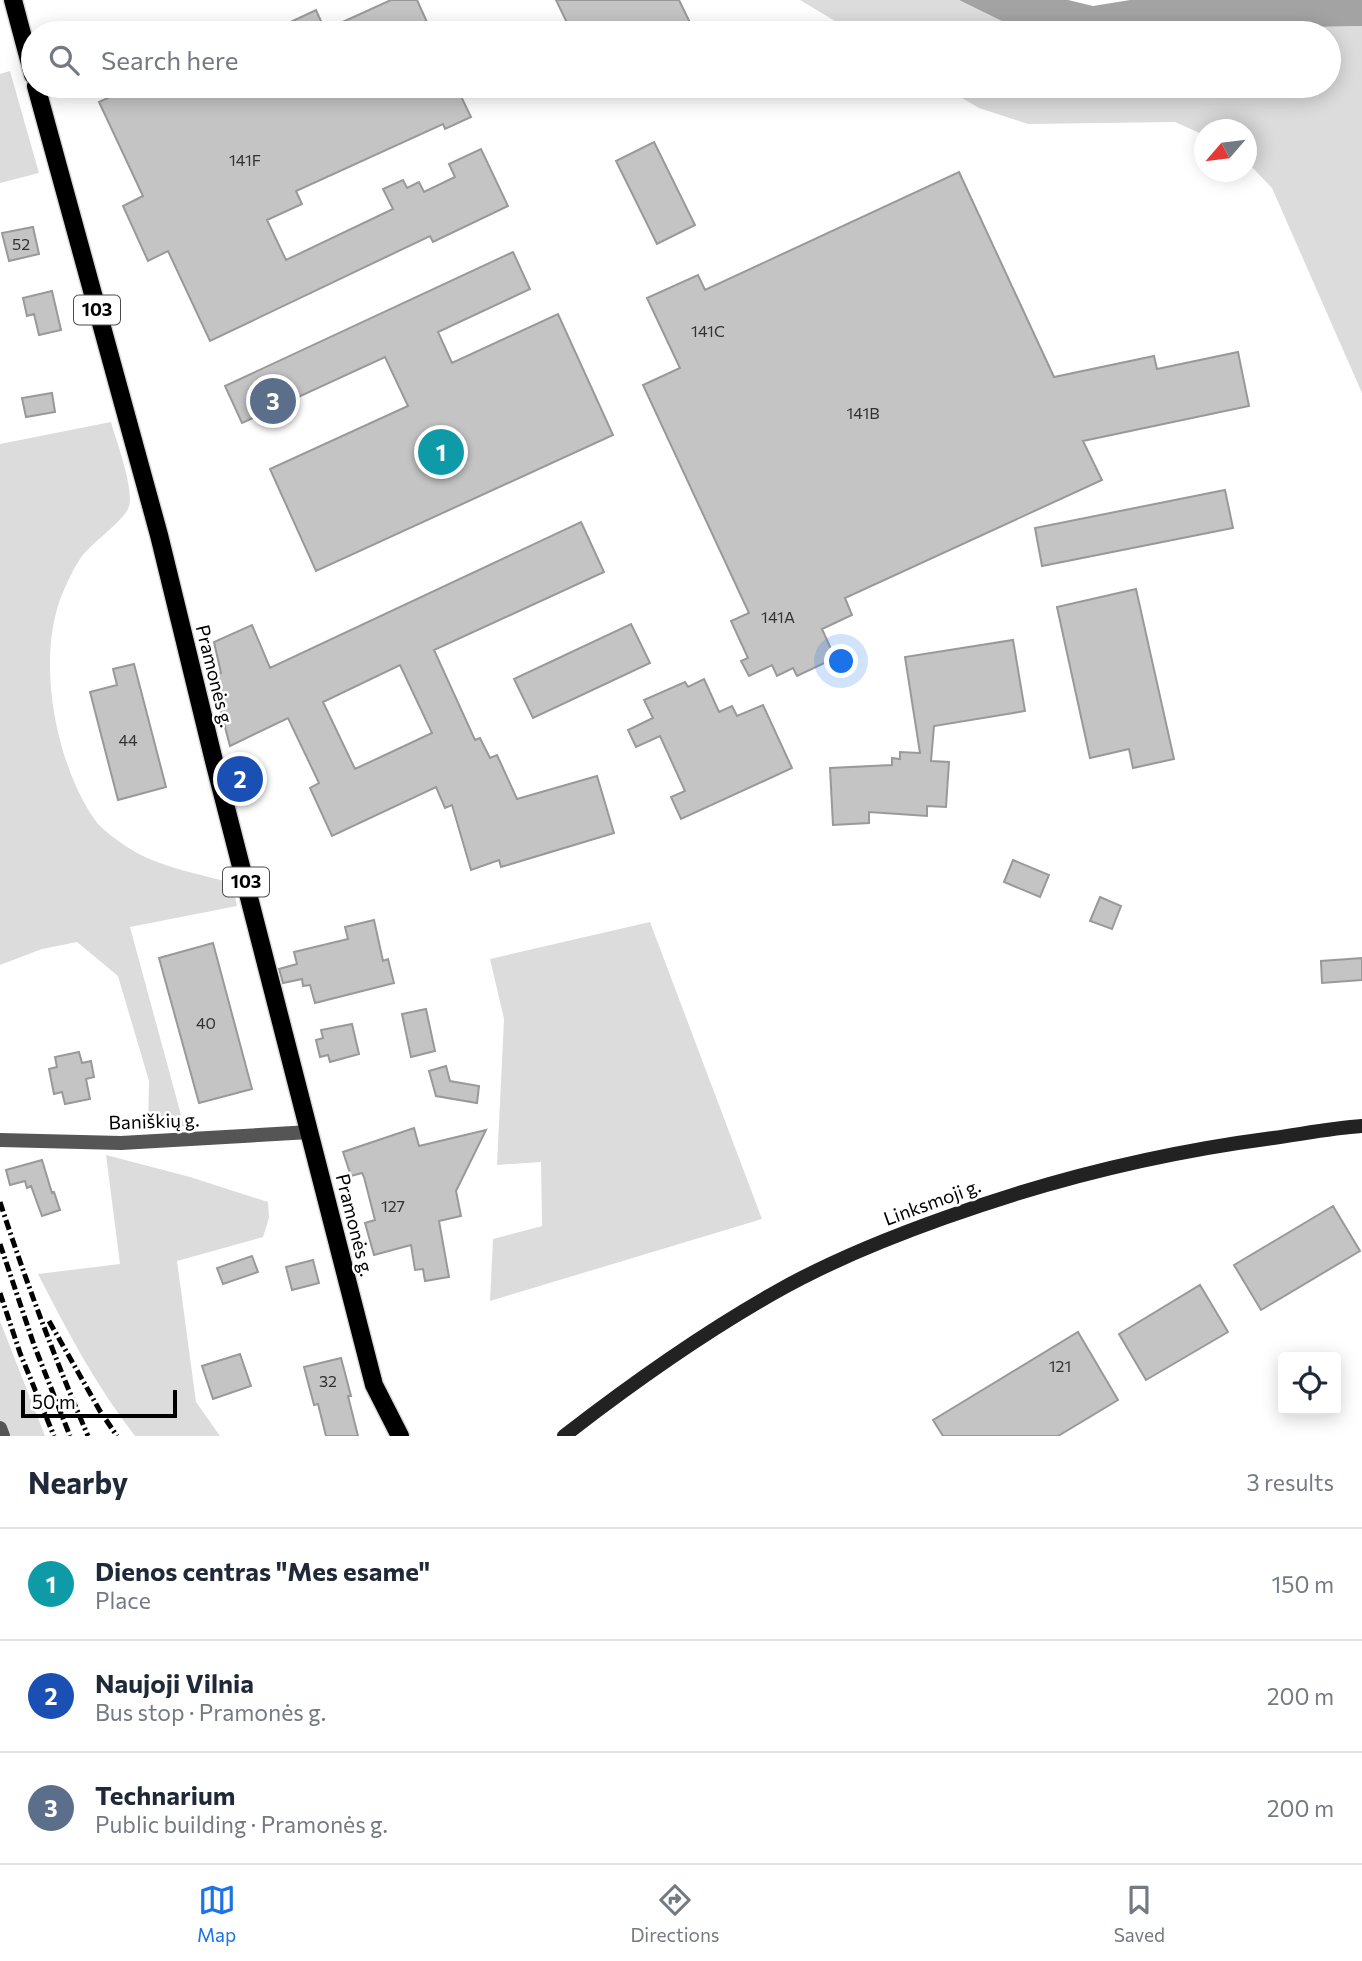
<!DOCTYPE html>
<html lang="en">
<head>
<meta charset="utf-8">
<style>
	:root { --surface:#fff; --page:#f2f2f3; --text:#1f2937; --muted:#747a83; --line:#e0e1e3; --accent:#1a73e8 }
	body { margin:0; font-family:Commissioner,sans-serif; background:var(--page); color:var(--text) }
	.controls { position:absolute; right:21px; bottom:21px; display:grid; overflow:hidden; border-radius:7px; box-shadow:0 4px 18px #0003 }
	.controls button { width:63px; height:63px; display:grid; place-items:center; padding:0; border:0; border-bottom:2px solid var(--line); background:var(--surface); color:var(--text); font:35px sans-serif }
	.compass { position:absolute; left:1194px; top:119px; width:63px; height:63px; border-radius:50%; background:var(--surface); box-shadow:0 4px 18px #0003; rotate:242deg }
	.scale { position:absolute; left:21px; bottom:18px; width:156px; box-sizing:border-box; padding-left:7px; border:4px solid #000; border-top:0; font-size:19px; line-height:24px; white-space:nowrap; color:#000; -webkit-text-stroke:5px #fff; paint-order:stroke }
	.you { position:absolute; left:842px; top:662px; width:24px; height:24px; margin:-18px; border:5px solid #fff; border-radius:50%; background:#1a73e8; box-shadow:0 0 0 10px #1a73e833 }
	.badge { display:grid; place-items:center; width:46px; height:46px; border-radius:50%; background:var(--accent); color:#fff; font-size:23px; font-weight:700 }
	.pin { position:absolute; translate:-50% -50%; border:4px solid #fff; box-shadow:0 2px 7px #0006 }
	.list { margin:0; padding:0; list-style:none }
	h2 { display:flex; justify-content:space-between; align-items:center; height:91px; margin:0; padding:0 28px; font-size:30px }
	h2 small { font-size:23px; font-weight:400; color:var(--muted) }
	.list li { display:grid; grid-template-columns:46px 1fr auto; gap:21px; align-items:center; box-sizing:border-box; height:112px; padding:0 28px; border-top:2px solid var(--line) }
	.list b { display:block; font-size:26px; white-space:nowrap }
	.list p { margin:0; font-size:23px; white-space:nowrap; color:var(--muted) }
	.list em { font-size:23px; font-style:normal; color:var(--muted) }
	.icon { flex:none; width:38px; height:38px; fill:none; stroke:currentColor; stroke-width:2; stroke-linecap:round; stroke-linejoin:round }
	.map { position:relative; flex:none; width:1362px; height:1436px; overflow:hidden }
	.search { position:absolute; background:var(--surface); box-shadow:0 4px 18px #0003; left:21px; right:21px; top:21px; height:77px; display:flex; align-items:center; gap:18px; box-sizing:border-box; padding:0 24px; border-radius:38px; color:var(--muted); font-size:26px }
	.sheet { height:427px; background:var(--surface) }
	nav { display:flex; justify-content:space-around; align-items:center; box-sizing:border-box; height:98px; border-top:2px solid var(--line); background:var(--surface); font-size:19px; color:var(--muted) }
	nav a { display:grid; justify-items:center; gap:4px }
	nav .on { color:var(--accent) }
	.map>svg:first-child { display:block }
	.green { fill:#dcdcdc }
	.water { fill:#a3a3a3 }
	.building { fill:#c4c4c4; stroke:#999; stroke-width:2; fill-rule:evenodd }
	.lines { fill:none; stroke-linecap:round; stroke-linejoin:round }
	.primary-casing { stroke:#dbdbdb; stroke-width:21 }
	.minor { stroke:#555; stroke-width:14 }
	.secondary { stroke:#222; stroke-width:14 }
	.primary { stroke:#000; stroke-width:18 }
	.rail { stroke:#000; stroke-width:5; stroke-dasharray:10 3.5 2 3.5; stroke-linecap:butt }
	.labels { text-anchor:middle; stroke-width:5; stroke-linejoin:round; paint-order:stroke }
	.number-label { font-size:16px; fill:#313131 }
	.shield { fill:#fff; stroke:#4c4c4c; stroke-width:2 }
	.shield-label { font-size:18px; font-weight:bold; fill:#000 }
	.street-label { font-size:19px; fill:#000; stroke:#fff }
</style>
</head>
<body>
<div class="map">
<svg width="1362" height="1436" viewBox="0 0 1362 1436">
	<rect width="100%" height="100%" fill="#fff"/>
	<path class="green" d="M800,0h159l57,28 35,5h-196z
		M1362,26v367l-90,-205 -25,-26 -1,-32h-42v5l-29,-13 -147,2 -49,-16 -37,-22h387v-53h-208z
		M10,71l29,102 -39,10v-109z
		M111,422c5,19 25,70 17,87 -7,14 -38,35 -48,50 -7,10 -12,22 -17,33 -28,65 -8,171 32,228 7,10 22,20 32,27 31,20 69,26 105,36l5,23 -107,21 54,199 -36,4 1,-49 -31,-105 -41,-34 -35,7 -42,16v-521z
		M650,922l112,297 -272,82 3,-62 49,-13 -1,-64 -44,3 7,-146 -14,-60z
		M106,1155l84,22 78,25 1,16 -6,19 -86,24 19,141 24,34h-85c-39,-50 -68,-105 -97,-162l82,-10z
		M0,1321l45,115h-45z"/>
	<path class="water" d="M959,0h109l25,6 37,-6h232v26l-311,7 -35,-5z"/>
	<path class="building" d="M391,0h26l15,33h-165l49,-23 9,20z
		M556,0h123l16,33h-123z
		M134,86h3l4,9 21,-9h22l3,7 16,-7h253l15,31 -26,12 -2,-5 -147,67 6,13 -35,16 19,40 107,-51 -10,-20 20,-9 4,8 12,-6 5,10 31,-15 -6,-13 32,-15 27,57 -75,36 -3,-6 -220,105 -42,-90 -20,10 -25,-55 20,-10 -44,-94z
		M654,142l41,83 -38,19 -41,-83z
		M959,172l95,205 100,-21 3,13 81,-17 11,54 -166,35 19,39 -257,118 7,17 -30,14 13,29 -38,18 -4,-8 -16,8 -5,-11 -23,11 -8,-15 7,-3 -17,-37 18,-8 -106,-228 37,-17 -33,-70 51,-23 7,15z
		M33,227l6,27 -30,7 -7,-28z
		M513,252l17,37 -92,43 14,31 106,-49 55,121 -297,136 -46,-102 138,-63 -23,-49 -143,66 -17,-37z
		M52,291l9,39 -22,5 -5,-21 -7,2 -4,-18z
		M52,393l3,19 -29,5 -4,-19z
		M1225,490l8,38 -191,38 -7,-38z
		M581,522l23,50 -170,78 41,90 5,-2 10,20 7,-3 20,44 80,-23 17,57 -113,34 -2,-7 -28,10 -19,-65 -7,3 -9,-21 -104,49 -22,-48 9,-5 -31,-65 -58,28 -18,-69 9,-4 -7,-31 38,-17 18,43zM400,665l32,68 -77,36 -32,-67z
		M1136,589l38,170 -41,9 -4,-19 -39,9 -33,-151z
		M631,624l19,39 -117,55 -19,-39z
		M1013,640l12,71 -91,15 -3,35 18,1 -3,45 -19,-1v10l-58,-4v11l-36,2 -3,-57 62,-3v-7l8,1v-7l20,1 -15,-96z
		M134,664l32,123 -48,13 -28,-108 27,-7 -4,-16z
		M704,679l15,33 13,-6 5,10 26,-11 29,63 -111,51 -10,-22 14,-6 -25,-55 -24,11 -8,-17 25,-12 -9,-18 41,-18 3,5z
		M1013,860l36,15 -9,22 -36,-15z
		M1100,897l21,9 -9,23 -22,-8z
		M374,920l9,41 5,-2 6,24 -79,20 -5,-18 -7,1 -1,-7 -19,4 -4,-14 18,-5 -3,-12 54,-13 -3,-12z
		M213,943l39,146 -53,14 -40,-145z
		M1362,958v22l-40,3 -1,-22z
		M426,1009l9,42 -24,6 -9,-43z
		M352,1024l7,30 -29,8 -2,-7 -8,2 -4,-17 7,-2 -2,-8z
		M79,1052l3,11 9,-2 3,16 -8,2 4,20 -25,5 -3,-12 -8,2 -5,-25 8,-2 -2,-10z
		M446,1066l4,15 29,5 -2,17 -41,-7 -7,-25z
		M414,1128l5,18 67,-16 -30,61 5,25 -22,5 10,56 -24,4 -2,-12 -8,1 -4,-25 -37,10 -9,-32 10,-3 -11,-43 -2,-4 -11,3 -8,-24z
		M42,1160l10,33 2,-1 6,18 -18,6 -11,-30 -4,2 -2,-7 -15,4 -4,-15z
		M1333,1206l27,45 -99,59 -27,-45z
		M252,1256l6,16 -35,12 -6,-16z
		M313,1260l6,23 -27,7 -6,-23z
		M1200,1285l28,47 -82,48 -27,-46z
		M1078,1332l40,68 -60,36h-115l-10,-16z
		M240,1354l11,32 -38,13 -11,-33z
		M341,1358l10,38h-3l10,40h-32l-8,-32 -4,1 -10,-38z"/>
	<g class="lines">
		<defs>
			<path id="primary" d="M13,0l20,75
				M36,86l123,449 55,226 160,624 26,51"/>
		</defs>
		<use href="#primary" class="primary-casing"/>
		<path class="minor" d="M0,1140l121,3 189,-11
			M0,1428l3,8"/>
		<path class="secondary" d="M564,1436c67,-52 136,-101 210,-143 54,-31 111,-54 170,-75 108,-39 214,-65 329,-80 29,-4 59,-10 89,-12"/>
		<use href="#primary" class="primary"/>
		<path class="rail" d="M0,1202c26,80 55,157 88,234
			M0,1244l34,101 36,91
			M0,1293l20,60 34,83
			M49,1321l51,90 17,25"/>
	</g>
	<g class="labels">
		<g class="number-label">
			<text x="245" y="166">141F</text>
			<text x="21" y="250">52</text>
			<text x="708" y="337">141C</text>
			<text x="863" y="419">141B</text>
			<text x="778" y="623">141A</text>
			<text x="128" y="746">44</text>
			<text x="206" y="1029">40</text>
			<text x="393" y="1212">127</text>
			<text x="1060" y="1372">121</text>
			<text x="328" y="1387">32</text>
		</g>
		<g class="shield">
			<rect x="74" y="295.5" width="46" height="29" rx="5"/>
			<rect x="223" y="867.5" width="46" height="29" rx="5"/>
		</g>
		<g class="shield-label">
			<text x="97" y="316">103</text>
			<text x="246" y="888">103</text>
		</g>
		<g class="street-label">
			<text transform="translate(215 676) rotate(76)" y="7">Pramonės g.</text>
			<text transform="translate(154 1121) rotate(-2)" y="7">Baniškių g.</text>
			<text transform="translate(932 1202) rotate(-20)" y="7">Linksmoji g.</text>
			<text transform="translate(355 1225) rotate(76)" y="7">Pramonės g.</text>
		</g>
	</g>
</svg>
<div class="controls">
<button><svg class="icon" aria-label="locate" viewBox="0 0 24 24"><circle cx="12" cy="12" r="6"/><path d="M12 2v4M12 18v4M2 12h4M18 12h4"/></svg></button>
</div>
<svg class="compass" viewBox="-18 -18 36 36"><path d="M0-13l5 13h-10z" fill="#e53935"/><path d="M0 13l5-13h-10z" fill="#747a83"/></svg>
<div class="scale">50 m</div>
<div class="you"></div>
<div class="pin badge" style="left:441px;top:452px;background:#0f9aa8">1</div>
<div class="pin badge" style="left:240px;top:779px;background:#1a4fb4">2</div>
<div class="pin badge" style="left:273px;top:401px;background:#5c6f8a">3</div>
<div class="search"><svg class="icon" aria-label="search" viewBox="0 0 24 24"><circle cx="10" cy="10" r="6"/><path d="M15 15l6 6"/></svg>Search here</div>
</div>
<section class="sheet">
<h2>Nearby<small>3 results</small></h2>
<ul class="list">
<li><span class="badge" style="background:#0f9aa8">1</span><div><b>Dienos centras &quot;Mes esame&quot;</b><p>Place</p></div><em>150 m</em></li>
<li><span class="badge" style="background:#1a4fb4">2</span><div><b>Naujoji Vilnia</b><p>Bus stop · Pramonės g.</p></div><em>200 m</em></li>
<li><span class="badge" style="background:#5c6f8a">3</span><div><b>Technarium</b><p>Public building · Pramonės g.</p></div><em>200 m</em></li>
</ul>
</section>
<nav>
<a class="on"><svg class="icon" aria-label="map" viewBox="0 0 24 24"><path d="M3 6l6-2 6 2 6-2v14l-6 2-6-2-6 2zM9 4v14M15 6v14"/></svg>Map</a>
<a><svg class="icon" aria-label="directions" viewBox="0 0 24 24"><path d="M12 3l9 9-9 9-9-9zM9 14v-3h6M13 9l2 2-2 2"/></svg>Directions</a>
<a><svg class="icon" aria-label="saved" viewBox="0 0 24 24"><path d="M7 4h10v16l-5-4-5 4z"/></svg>Saved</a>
</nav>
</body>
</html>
